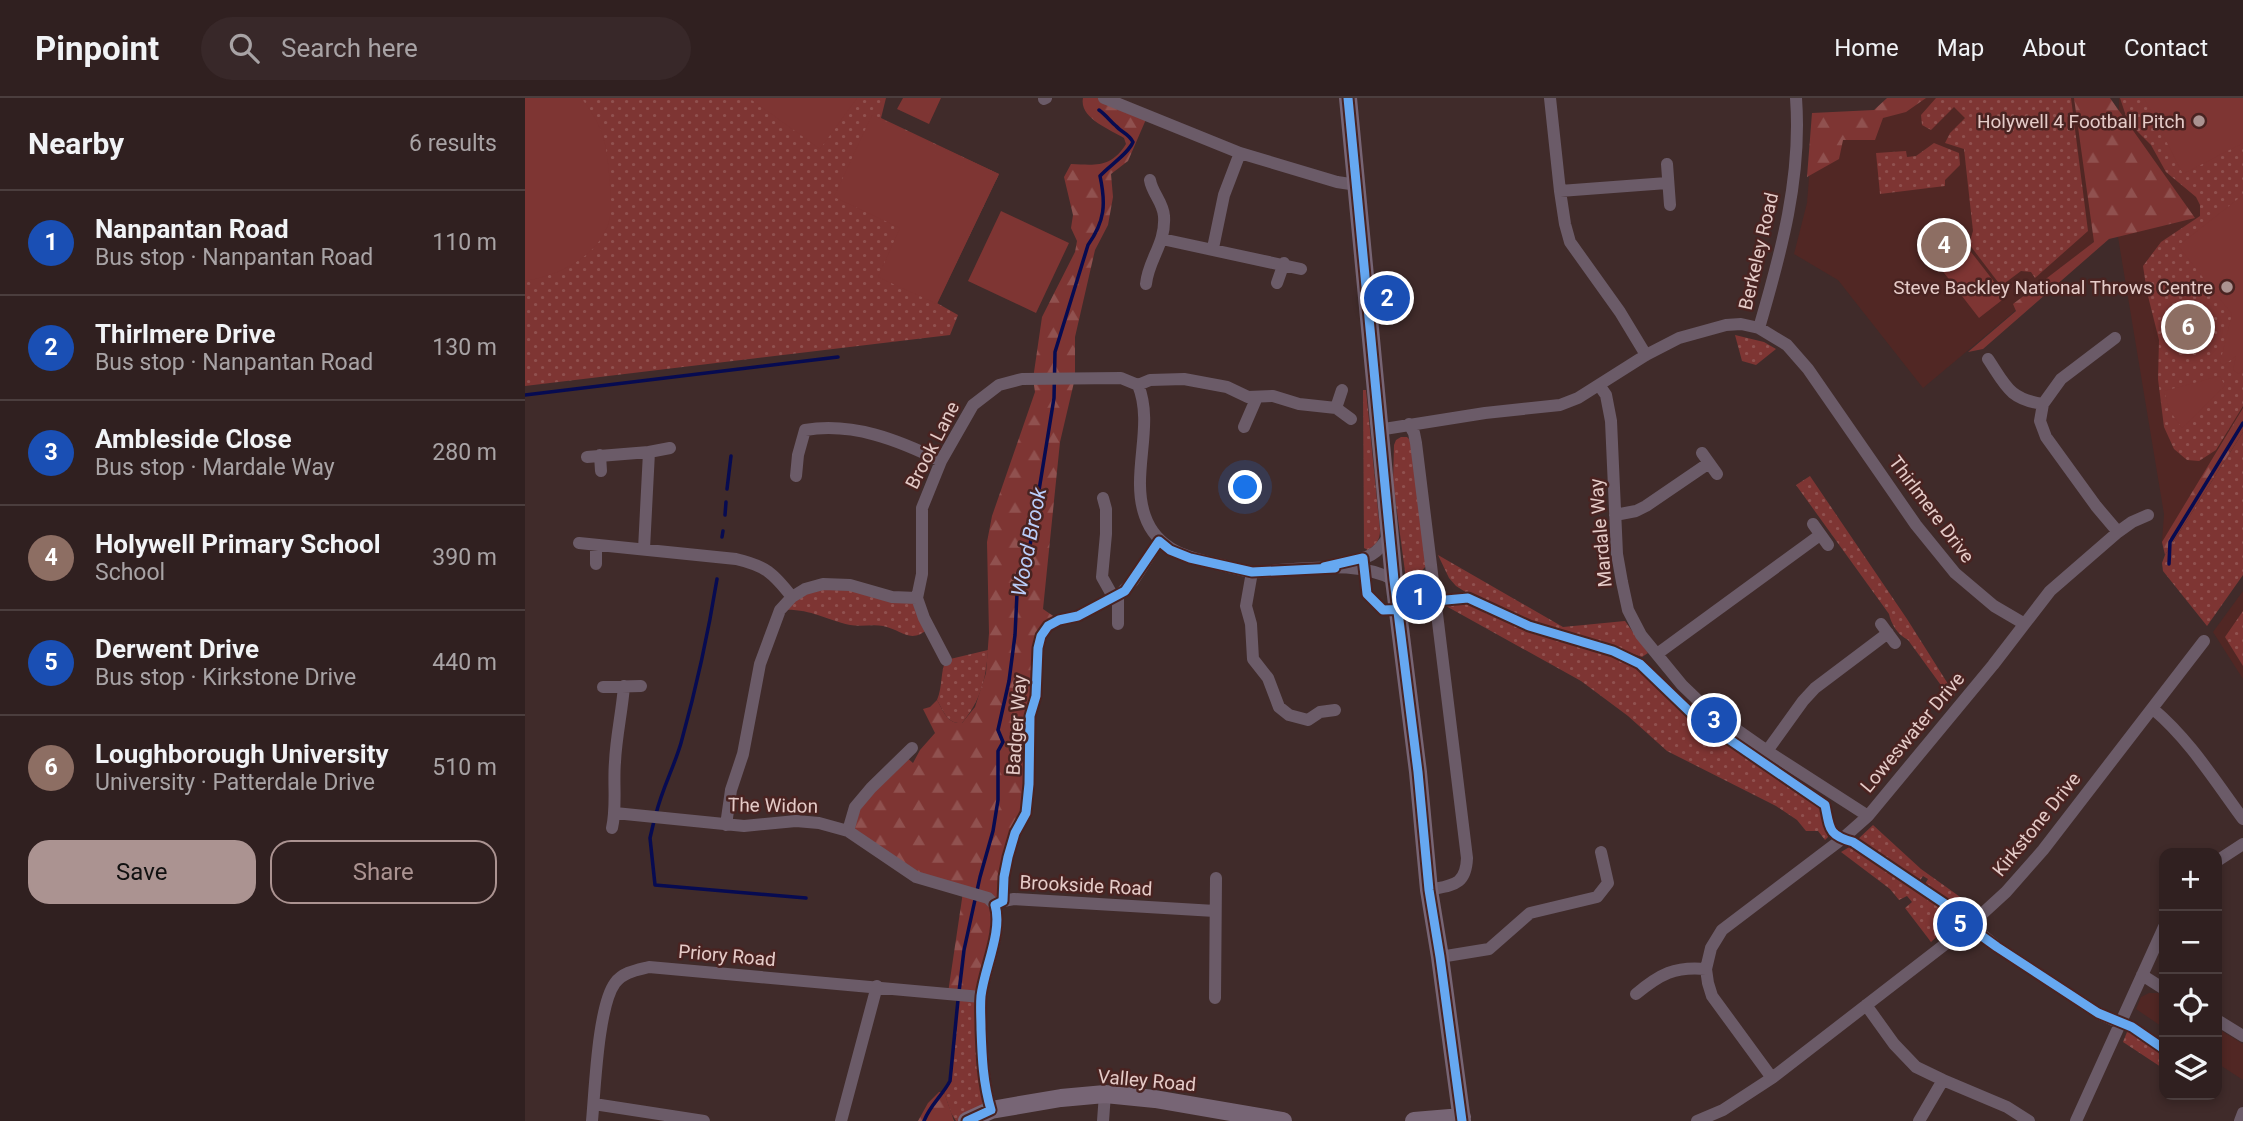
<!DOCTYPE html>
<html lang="en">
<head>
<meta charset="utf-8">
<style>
	:root { --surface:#302020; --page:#382829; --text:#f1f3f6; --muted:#a8a3a5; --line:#4b3e3e; --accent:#ab9391 }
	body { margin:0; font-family:Roboto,sans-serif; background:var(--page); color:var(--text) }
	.controls { position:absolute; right:21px; bottom:21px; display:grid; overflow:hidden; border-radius:14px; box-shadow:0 4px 10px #0003 }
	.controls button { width:63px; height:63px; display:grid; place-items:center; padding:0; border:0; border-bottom:2px solid var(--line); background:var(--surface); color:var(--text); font:35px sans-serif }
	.you { position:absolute; left:721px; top:390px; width:24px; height:24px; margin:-18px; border:5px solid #fff; border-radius:50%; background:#1a73e8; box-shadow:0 0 0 10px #1a73e833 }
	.badge { display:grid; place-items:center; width:46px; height:46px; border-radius:50%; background:var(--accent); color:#fff; font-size:23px; font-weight:700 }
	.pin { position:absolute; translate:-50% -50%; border:4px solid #fff; box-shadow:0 2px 7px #0006 }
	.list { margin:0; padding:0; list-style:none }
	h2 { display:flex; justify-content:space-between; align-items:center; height:91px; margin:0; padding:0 28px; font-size:30px }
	h2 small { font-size:23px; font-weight:400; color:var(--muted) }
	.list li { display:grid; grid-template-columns:46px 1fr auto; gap:21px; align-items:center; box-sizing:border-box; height:105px; padding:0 28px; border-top:2px solid var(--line) }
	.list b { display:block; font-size:26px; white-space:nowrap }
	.list p { margin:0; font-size:23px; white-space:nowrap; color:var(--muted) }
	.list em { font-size:23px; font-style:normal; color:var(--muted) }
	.actions { display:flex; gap:14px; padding:21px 28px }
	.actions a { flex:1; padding:16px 0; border:2px solid var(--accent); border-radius:21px; text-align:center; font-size:24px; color:var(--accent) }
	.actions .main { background:var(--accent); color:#111 }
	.icon { flex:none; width:38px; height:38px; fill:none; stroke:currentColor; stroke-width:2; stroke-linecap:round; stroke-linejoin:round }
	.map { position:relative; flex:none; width:1718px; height:1023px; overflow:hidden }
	header { display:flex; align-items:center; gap:42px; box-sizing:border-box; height:98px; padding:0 35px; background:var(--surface); border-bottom:2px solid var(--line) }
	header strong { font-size:33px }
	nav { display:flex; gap:38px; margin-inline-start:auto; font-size:24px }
	.search { width:490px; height:63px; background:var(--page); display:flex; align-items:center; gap:18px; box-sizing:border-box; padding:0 24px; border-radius:38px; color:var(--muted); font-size:26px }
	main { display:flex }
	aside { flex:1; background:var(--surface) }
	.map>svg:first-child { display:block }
	.built { fill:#512724 }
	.green { fill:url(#green-dots) }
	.forest { fill:url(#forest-firs) }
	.pitch { fill:#7e3533 }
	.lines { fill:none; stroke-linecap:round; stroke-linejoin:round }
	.stream { stroke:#070b51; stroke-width:3.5 }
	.street { stroke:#6b5b68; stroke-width:12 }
	.secondary { stroke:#776575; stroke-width:18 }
	.cycleway-casing { stroke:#492321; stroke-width:13 }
	.cycleway { stroke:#66a8f1; stroke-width:9 }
	.poi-dot { fill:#ab9391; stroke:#492321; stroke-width:2.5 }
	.labels { text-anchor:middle; stroke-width:5; stroke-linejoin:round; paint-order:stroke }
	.poi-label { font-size:19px; fill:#e5cbc8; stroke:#492321; text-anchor:end }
	.street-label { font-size:19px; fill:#e5cbc8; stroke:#492321 }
	.water-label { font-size:21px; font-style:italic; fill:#bacefa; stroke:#492321 }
</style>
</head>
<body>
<header>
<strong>Pinpoint</strong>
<div class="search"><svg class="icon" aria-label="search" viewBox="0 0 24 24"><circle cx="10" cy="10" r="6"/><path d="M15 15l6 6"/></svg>Search here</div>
<nav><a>Home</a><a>Map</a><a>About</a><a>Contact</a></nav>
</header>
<main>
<aside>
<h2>Nearby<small>6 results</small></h2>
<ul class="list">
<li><span class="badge" style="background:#1a4fb4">1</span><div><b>Nanpantan Road</b><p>Bus stop · Nanpantan Road</p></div><em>110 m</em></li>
<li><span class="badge" style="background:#1a4fb4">2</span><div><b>Thirlmere Drive</b><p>Bus stop · Nanpantan Road</p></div><em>130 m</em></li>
<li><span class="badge" style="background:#1a4fb4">3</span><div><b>Ambleside Close</b><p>Bus stop · Mardale Way</p></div><em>280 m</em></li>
<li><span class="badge" style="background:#8d6e63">4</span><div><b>Holywell Primary School</b><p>School</p></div><em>390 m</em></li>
<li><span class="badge" style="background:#1a4fb4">5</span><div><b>Derwent Drive</b><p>Bus stop · Kirkstone Drive</p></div><em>440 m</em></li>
<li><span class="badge" style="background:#8d6e63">6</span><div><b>Loughborough University</b><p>University · Patterdale Drive</p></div><em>510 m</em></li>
</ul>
<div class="actions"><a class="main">Save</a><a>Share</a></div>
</aside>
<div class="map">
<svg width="1718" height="1023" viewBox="0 0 1718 1023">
	<defs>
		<pattern id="green-dots" width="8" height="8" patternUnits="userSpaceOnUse" patternTransform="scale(1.75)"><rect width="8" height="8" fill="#7e3533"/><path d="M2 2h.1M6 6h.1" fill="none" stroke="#90514f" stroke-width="1.8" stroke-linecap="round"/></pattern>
		<pattern id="forest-firs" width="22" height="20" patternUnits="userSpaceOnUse" patternTransform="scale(1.75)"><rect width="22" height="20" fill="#7e3533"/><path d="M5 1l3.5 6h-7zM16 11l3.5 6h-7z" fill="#90514f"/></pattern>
	</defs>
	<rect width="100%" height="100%" fill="#402b2a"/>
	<path class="built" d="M1370,0h197l11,139 -180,151 -85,-108 -44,-26 13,-51 7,-88 68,-3z
		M1594,0h124v318l-81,126 2,-28 -46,-277z
		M1718,493v88l-30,-47z
		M1624,895h9l6,4v31l-28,-19 5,-12z
		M1692,930l26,16v36l-26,-17z"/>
	<path class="green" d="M0,0h361l-5,20 118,56 -62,129 21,12 -8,20 -425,51z
		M1411,0h135l17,133 -53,47 -4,-6 -10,-1 -20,15 -32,-42 4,-13 -9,-82 -19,-6 5,-10 15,-15 -11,-11 -23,23 -9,-5 -1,-10z
		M1595,0h123v308l-27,44 -17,11 -12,-1 -13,-11 -10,-22 -6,-48 1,-39 -12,-48 -4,-26 18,-24 39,-26v-11l-4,-8 -30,-25 -15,-27 -23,-23z
		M1409,45l25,10 1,12 -15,15v6l-65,8 -4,-41 30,-2 1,6 9,-1z
		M1210,237l29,7 12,7 -20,16 -14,-4z
		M838,292h3l14,140c0,11 -4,14 -12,20l-4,-2z
		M1718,334v143l-36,51 -44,-55 -1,-8 3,-8z
		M876,339h6l4,4 15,125 -16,18h-3l-1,-5 -13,-97 1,-37 2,-5z
		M1285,378l97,143 48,76 -4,4 -43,-59c-10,-5 -17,-16 -19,-26l-93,-129z
		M913,457l125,72 62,-6 23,32 -6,4 -52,-18 -45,-12 -70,-29 -19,-12 -7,-8z
		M298,486l94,14 12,30c-19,17 -26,2 -46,-2 -10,-2 -22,1 -33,-1 -27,-6 -40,-17 -70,-15z
		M925,505h22l73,31 63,17 29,16 50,45 126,87 8,11 7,27 -3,3 -7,-9h-12l-9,-11 -21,-14 -109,-55 -39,-35 -47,-35 -135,-75z
		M1718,513v55l-18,-29z
		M463,552c-2,29 -7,50 -26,73 -15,1 -18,-11 -25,-23 6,-14 3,-28 9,-40z
		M1348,727l48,44 49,35 -7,6 -38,-26 3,-5 -5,-3 -4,6 -63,-41z
		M1326,748l108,70 -28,26 -26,-34 7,-6 -5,-6 -8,4 -9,-11 -49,-37z
		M434,896l22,3 10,113 -24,11h-11l-5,-8 -7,-21 6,-11z
		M1605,932l34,23v16l-41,-27 4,-10z"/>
	<path class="forest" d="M558,0h21l43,19 -19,44 -17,13 2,23 -5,28 -13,25 -20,87v41l-15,64 -17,167 16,11 -11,6 -7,10 -3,12 -2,48 -6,20 -1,68 -3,29 -11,20 -7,24 -4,20 -1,24 -22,96 -33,-4 15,-101 -28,-8 -87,-53 7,-24 50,-51 8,7 7,-13 15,-17 -12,-24 7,-2 7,-7c7,12 10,24 25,23l13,-16 11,-34 3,-40 -2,-91 5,-26 43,-124 -2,-13 9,-62 33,-65 2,-11 -6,-13 2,-13 -9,-38 7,-13c25,1 40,4 55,-20l-2,-6c-15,-9 -45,-20 -41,-40z
		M1362,0h39l-20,14 -23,6 -8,22h-32l-4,19 -32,18 5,-64 62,-3z
		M1549,0h36l85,120 -86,21 -126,110 -15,3 48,-41 -3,-7 81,-62z
		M1718,310v24l-78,123 -3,-13z
		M414,994h5l10,29h-36l10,-18z"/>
	<path class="pitch" d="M0,0h56c21,26 25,42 28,75 1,16 4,32 0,48 -9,35 -51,55 -84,60z
		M224,0h108l-37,51z
		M378,0h38l-12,26 -32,-15z
		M1619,0h99v45l-60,31z
		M347,17l127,59 -62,130 -59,-27 22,-49 -66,-31z
		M1718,97v174l-4,5 -6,-4 3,-14 -12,9 -4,-2 12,-49 -54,-68z
		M476,113l68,32 -33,70 -68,-32z
		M1443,150l38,49 -27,21 -38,-49z
		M1695,278l5,10 -43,42 -12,-17 -6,-20z"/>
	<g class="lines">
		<path class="stream" d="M0,297l313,-38
			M202,391l4,-33
			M200,417l1,-13
			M197,439l1,-6
			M1644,466l1,-22 73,-119
			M131,716c6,-25 18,-47 25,-71 15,-54 27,-108 36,-164
			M129,723l-4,17 5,47 151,13
			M434,894l5,-42 16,-73 13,-46 5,-31v-49l5,-9 -5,-12 11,-49 6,-46 3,-62 9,-9 27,-166 1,-46 33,-107c17,-24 18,-41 12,-69 10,-11 28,-22 33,-34 -5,-9 -11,-9 -17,-16 -6,-5 -10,-11 -17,-16
			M399,1023c6,-16 18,-25 26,-40l8,-81"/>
		<path class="street" d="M579,0l136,55 97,29 20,3
			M1025,0l10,93 5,33 5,18 50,70 26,43
			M519,1l2,-1
			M1142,66l3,41
			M1035,93l107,-8
			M637,141l139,30
			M688,150l11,-53 16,-42
			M752,185l7,-20
			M621,186c2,-24 20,-40 18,-68 -1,-14 -12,-23 -14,-36
			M1234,230c22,-75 43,-151 37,-230
			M1590,240l-54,41 -18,25 -3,17 6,16 50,69 22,26
			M1463,261c18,27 21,40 55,45
			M613,287l12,-5 34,-1 43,8 21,10 25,-1 26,8 37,4 15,11
			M1074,287l7,10 5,26 6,133 5,28 6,28 13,25 41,50 25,24 60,42 101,65
			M811,310l6,-18
			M884,326l5,9 2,10 51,415c-1,28 -15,27 -38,32
			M719,329l13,-30
			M853,332l107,-17 75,-8 18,-7 68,-43 33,-17 47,-13 15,-1 18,4 28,17 21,24 108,156 39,48 39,33 29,17
			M124,354l21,-4
			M1177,355l15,21
			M75,357l1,16
			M62,359l62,-5 -5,97
			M271,378l2,-21 7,-25c48,-8 93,10 136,31
			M578,400l3,11v25l-4,43 9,16 7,3
			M1090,417l21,-4 10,-5 63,-43
			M1288,426l15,21
			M54,445l157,16c30,7 37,14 56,38
			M71,466v-19
			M812,466c26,-6 38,-4 52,-29
			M727,474l-6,34 5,18 2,35 15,19 11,29 10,8 19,5 12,-8 15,-2
			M593,498l15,-15 26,-40
			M593,498v28
			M392,500l5,-24v-66l19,-47 32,-56 26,-20 23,-6 99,-1 17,7c17,41 -8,89 7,131 12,35 45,42 76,49 10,2 21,6 31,7 9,1 18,-1 27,-2 37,-2 81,-9 115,10
			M392,500l7,20 22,42
			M1356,526l14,19
			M1132,556l163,-119
			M78,589l38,-1
			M1628,611c36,30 62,72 90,110
			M1242,653l36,-50 12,-13 73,-55
			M90,715l129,13 52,-5 23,2 29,8 68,46 72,21 7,7
			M201,727l5,-35 12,-36 17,-90 20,-54 12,-13 13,-8 18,-5 27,1 42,12 25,1
			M87,730c5,-22 1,-44 3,-66 1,-25 7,-50 9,-76
			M323,733l7,-24 16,-19 41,-40
			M1692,763l26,-17
			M470,807l8,-4 11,-2 201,12
			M1445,827l27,22 101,66 22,10
			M915,859l49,-8 41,-36 67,-16 11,-14 -7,-31
			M1617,877l22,14
			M1111,896c24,-20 39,-28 70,-25
			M690,900l1,-120
			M1341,907l28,39 22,23 27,13 64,27 22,14
			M1692,922l26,16
			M1247,980l-60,-82 -4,-13 -2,-14 5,-21 11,-18 120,-91 26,-23 125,-151 57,-74 68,-59 14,-10 16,-7
			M69,1006l110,17
			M466,1012c-8,-27 -9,-53 -10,-81 0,-11 -1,-22 0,-33 3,-27 22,-65 14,-91
			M67,1023c3,-32 6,-115 23,-138 8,-11 22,-13 34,-16l332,30
			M316,1023l36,-135
			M578,1023l2,-27
			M1172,1023l26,-11 49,-32 198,-153 36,-33 37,-42 161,-209
			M1394,1023l24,-41
			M1551,1023l88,-194
			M1715,1023l3,-8"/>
		<path class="secondary" d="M823,0l46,482 24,192 11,118 11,67 22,164
			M442,1023l24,-11 70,-12 44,-4 50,5 128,22
			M889,1023l48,-4"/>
		<defs>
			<path id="cycleway" d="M823,0l46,482 24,192 11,118 11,67 22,164
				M799,469l39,-9 4,36 16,16 27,-1 36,-9 22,-2 61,28 84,25 27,13 52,50 133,91c5,24 3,30 28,37l107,72 19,20 18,13 101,66 34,14 32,22
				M442,1023l24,-11c-8,-27 -9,-53 -10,-81 0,-11 -1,-22 0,-33 3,-27 22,-65 14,-91l8,-4 1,-24 4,-20 7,-24 11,-20 3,-29 1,-68 6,-20 2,-48 3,-12 7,-10 11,-6 19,-4 47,-25 34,-50 11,9 20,8 62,14 83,-4"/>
		</defs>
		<use href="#cycleway" class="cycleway-casing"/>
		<use href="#cycleway" class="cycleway"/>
	</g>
	<g class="poi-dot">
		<circle cx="1674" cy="23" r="7"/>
		<circle cx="1702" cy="189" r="7"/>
	</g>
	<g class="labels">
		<g class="poi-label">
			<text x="1660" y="30">Holywell 4 Football Pitch</text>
			<text x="1688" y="196">Steve Backley National Throws Centre</text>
		</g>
		<g class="street-label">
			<text transform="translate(1233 153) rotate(-77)" y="7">Berkeley Road</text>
			<text transform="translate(407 347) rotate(-63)" y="7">Brook Lane</text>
			<text transform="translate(1407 411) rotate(53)" y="7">Thirlmere Drive</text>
			<text transform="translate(1075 435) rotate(-95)" y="7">Mardale Way</text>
			<text transform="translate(491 627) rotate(-86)" y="7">Badger Way</text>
			<text transform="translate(1387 634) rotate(-50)" y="7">Loweswater Drive</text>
			<text transform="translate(248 707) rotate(1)" y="7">The Widon</text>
			<text transform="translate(1511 726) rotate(-51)" y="7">Kirkstone Drive</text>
			<text transform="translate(561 787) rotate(3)" y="7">Brookside Road</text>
			<text transform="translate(202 857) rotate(5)" y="7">Priory Road</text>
			<text transform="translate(622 982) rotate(5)" y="7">Valley Road</text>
		</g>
		<g class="water-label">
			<text transform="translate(504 444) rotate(-79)" y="7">Wood Brook</text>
		</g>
	</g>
</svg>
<div class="controls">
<button>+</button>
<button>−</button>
<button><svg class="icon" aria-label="locate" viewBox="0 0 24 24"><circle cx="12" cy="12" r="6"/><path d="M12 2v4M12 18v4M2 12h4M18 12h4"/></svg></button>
<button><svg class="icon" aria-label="layers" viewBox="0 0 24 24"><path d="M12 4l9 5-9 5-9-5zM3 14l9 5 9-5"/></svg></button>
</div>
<div class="you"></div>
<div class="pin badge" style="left:894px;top:499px;background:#1a4fb4">1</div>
<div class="pin badge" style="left:862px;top:200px;background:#1a4fb4">2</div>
<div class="pin badge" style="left:1189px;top:622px;background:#1a4fb4">3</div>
<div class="pin badge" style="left:1419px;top:147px;background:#8d6e63">4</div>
<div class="pin badge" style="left:1435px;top:826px;background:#1a4fb4">5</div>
<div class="pin badge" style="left:1663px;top:229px;background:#8d6e63">6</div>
</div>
</main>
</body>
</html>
